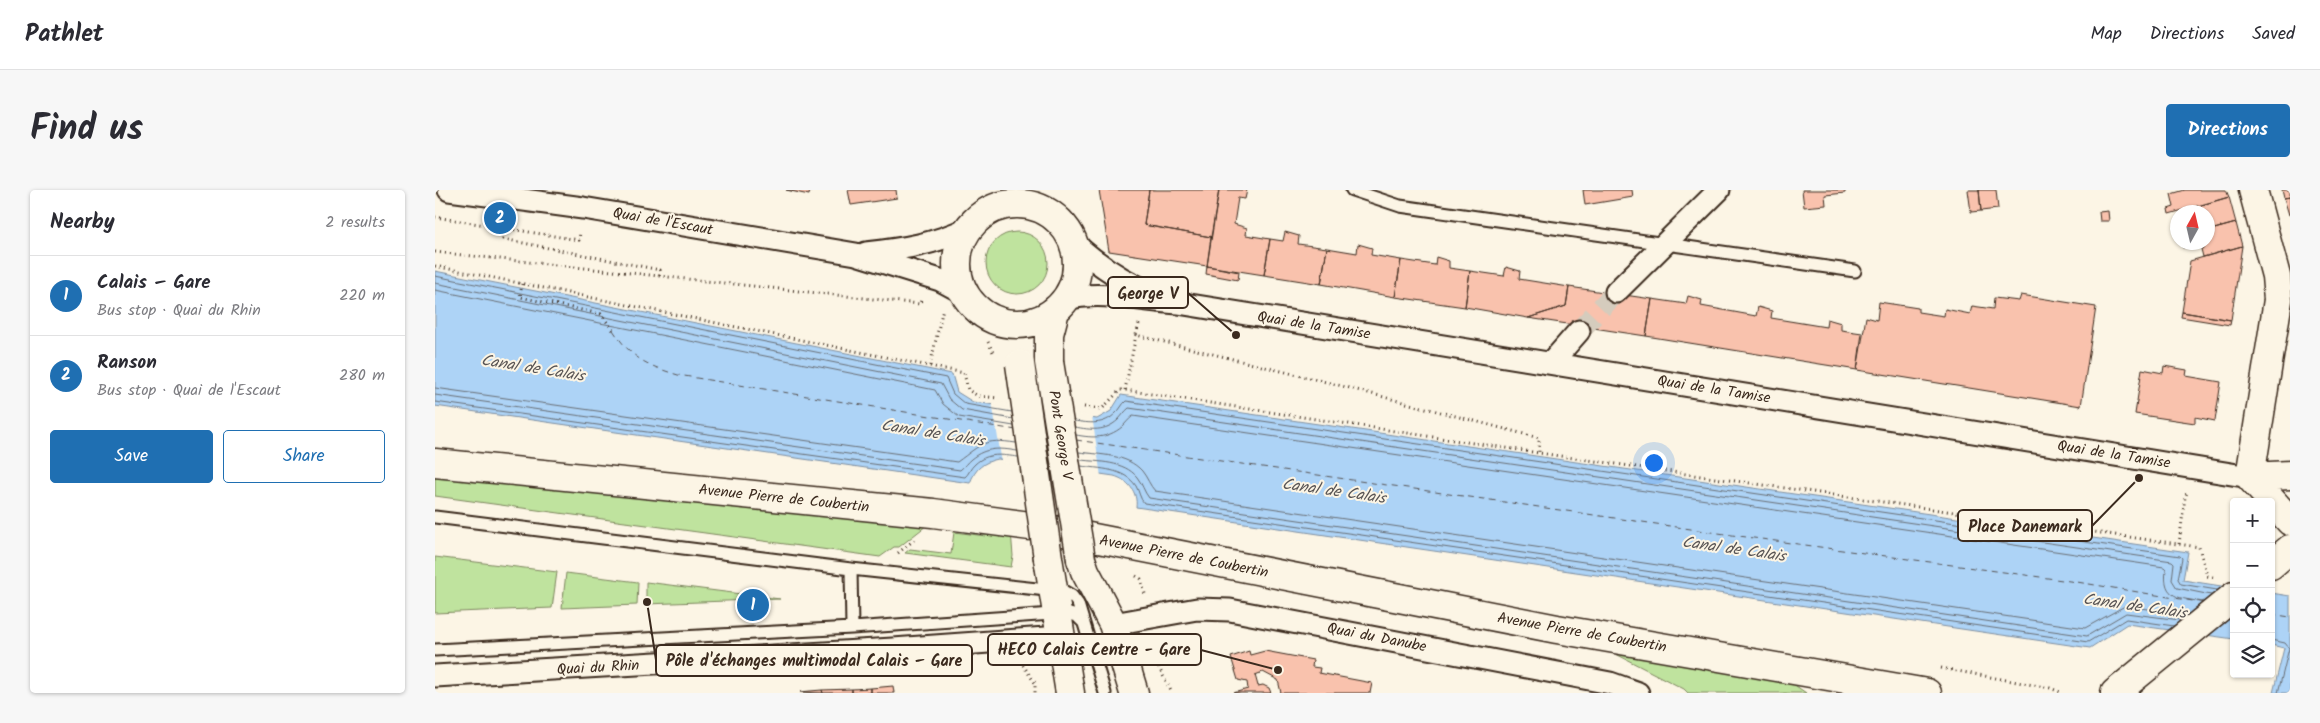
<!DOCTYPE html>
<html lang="en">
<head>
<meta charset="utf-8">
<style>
	:root { --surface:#fff; --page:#f7f7f7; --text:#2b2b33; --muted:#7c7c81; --line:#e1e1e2; --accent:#1f6fb2 }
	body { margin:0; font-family:Kalam,sans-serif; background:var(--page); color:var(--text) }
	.controls { position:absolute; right:15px; bottom:15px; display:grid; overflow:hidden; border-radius:5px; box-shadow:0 1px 4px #0004 }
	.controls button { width:45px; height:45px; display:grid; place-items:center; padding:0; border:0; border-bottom:1px solid var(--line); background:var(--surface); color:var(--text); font:25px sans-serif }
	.compass { position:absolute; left:1735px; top:15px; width:45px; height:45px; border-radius:50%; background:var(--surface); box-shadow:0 1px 4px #0004; rotate:8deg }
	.you { position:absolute; left:1218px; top:272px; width:18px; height:18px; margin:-12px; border:4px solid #fff; border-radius:50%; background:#1a73e8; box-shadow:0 0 0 8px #1a73e833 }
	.badge { display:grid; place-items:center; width:32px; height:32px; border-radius:50%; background:var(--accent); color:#fff; font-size:16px; font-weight:700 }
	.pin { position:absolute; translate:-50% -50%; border:2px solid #fff; box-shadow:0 1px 5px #0006 }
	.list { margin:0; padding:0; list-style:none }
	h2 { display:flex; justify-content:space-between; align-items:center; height:65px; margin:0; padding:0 20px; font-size:21px }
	h2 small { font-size:16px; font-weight:400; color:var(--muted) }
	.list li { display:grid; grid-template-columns:32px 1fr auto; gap:15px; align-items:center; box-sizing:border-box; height:80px; padding:0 20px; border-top:1px solid var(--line) }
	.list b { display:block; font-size:19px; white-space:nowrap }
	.list p { margin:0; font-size:16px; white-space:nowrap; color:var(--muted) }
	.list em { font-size:16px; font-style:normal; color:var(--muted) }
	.actions { display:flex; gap:10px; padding:15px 20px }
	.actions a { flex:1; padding:11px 0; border:1px solid var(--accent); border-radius:5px; text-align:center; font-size:18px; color:var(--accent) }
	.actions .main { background:var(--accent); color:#fff }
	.icon { flex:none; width:28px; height:28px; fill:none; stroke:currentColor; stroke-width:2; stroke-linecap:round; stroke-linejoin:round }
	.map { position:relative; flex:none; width:1855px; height:503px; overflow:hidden; border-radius:5px }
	header { display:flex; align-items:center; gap:30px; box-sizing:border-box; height:70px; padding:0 25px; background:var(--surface); border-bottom:1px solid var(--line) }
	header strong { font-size:24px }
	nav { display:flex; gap:28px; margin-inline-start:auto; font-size:18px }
	.intro { display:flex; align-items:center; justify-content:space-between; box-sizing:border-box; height:120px; padding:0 30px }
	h1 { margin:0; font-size:35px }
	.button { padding:12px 22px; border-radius:5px; background:var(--accent); color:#fff; font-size:18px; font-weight:700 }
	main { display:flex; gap:30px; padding:0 30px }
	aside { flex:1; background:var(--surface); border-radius:5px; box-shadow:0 1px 4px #0004 }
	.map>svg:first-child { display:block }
	.green { fill:#bfe39e; stroke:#7d865e }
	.water { fill:#add3f6; stroke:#7f8fa0 }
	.pier { fill:#fcf5e5 }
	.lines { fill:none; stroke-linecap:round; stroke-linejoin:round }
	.shore { stroke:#696e74; stroke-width:1 }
	.ferry { stroke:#585454; stroke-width:1; stroke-dasharray:6 5; stroke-linecap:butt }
	.building { fill:#f9c2ad; stroke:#3b2a1e }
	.street-tunnel { stroke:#d5ccbd; stroke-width:21; stroke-dasharray:21 11; stroke-linecap:butt }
	.lane-casing { stroke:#3b2a1e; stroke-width:15 }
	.street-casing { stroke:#3b2a1e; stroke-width:25 }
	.secondary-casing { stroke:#3b2a1e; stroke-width:31 }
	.path { stroke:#3b2a1e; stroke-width:3; stroke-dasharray:1 4; stroke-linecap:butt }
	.lane { stroke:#fcf5e5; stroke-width:11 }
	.street { stroke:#fcf5e5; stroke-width:21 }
	.secondary { stroke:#fcf5e5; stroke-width:28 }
	.secondary-bridge-casing { stroke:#3b2a1e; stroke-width:31; stroke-linecap:butt }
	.secondary-bridge { stroke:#fcf5e5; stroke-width:28 }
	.labels { text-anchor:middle; stroke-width:4; stroke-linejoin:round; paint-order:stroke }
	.street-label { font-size:15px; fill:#3b2a1e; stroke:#fcf5e5 }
	.water-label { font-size:16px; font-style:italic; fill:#585454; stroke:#fcf5e5 }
	.leader { fill:none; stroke:#3b2a1e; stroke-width:2 }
	.callout-dot { fill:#3b2a1e; stroke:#fcf5e5; stroke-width:2 }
	.callout { fill:#fcf5e5; stroke:#3b2a1e; stroke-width:2 }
	.callout-label { font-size:16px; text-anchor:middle; font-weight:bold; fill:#3b2a1e }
</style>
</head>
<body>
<header>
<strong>Pathlet</strong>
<nav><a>Map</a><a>Directions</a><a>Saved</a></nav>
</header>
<div class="intro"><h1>Find us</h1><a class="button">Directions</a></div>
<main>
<aside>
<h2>Nearby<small>2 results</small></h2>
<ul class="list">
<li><span class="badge">1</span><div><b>Calais – Gare</b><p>Bus stop · Quai du Rhin</p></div><em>220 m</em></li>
<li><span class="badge">2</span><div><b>Ranson</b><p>Bus stop · Quai de l'Escaut</p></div><em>280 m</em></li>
</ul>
<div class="actions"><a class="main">Save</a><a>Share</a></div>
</aside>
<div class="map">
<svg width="1855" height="503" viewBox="0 0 1855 503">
	<rect width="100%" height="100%" fill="#fcf5e5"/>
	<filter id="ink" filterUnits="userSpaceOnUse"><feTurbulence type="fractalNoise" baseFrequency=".02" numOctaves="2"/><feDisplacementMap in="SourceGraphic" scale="10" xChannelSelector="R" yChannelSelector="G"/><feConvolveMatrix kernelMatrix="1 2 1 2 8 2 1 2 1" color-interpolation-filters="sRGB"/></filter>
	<g filter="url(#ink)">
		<path class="green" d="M551 73a31 31 0 1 1 62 0a31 31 0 1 1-62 0Z
			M0,280l496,52 -32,25h-5l-14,10 -445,-61z
			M553,338l23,3 2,25 -2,11 -106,-14 5,-4 41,5 3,-22 32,4z
			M0,367l122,15 -5,36 -117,5z
			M131,383l72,9 -1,23 -75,3z
			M211,392l134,17 -134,5z
			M1179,463l175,28 17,12h-118l-4,-4z"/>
		<path class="water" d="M0,81l517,103 5,18 16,10 124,17 14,-8 10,-16 1067,157 -5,28 51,8v51l-107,-15 -37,24 -954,-141c2,-15 -8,-27 -22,-31l-116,-17c-15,3 -23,10 -28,24l-535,-77z
			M1836,403l19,3v97h-17l11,-45 -13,-3z"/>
		<path class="pier" d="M557,212l100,14 9,61 -99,-14z"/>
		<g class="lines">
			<path class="shore" d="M0,86l511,102 7,16 12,10 47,8
				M0,93l506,101 8,15 13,11 51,9
				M0,100l500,100 8,14 16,13 55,9
				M0,198l522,74c25,-18 26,-24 59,-19
				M0,205l525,75c4,-3 7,-8 11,-11 15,-12 29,-11 46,-8
				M0,212l530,75c4,-3 5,-9 10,-13 13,-12 27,-9 43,-7
				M639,231c16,2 29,5 42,-8 4,-3 6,-9 10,-12l1054,155 2,2 -4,21 3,5 36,6
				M640,237c16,3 30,5 43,-7 4,-4 7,-9 11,-12l1043,153 2,2 -2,17 5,8 34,7
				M641,245c17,3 31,4 46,-8 4,-4 7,-8 11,-11l1031,151 2,2c-4,30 14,29 37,33
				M644,262c21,3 48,2 63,19 5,6 8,15 13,20l930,137 40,-22 63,8
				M645,270c19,2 44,1 57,17 5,6 7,15 12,21l938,138 39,-23 54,7
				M646,276c19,3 43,2 55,20 3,5 4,13 8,17l944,139 38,-23 48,7
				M1836,450l14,3 4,5 -11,45"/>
			<path class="ferry" d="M178,140c19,29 33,35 65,45l338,55
				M641,250l663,96 338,46 128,21
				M1836,424l19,3"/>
		</g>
		<path class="building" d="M351,0h24l-1,5z
			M413,0h48l1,8 -46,7z
			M664,0h50l-5,35 67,12 -4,29 -98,-15z
			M714,0h70l-8,47 -67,-12z
			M784,0h28l-2,9 -7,-1 -4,26 13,4 -1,7 24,4 -6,36 -57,-9z
			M1148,0h49l1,7 -48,8z
			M1367,0h43v3l-20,2 1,10 -22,2z
			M1533,0h11l2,21 -10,1z
			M1544,0h17l2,19 -17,2z
			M1750,0h41l3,7 -60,17 -1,-5 6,-2 -3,-13z
			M1847,0h8v7l-6,1z
			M1794,7l7,26 -29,8v-19h-14l-1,-4z
			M1855,7v18h-1l-5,-17z
			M1673,21l1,10h-9l-1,-9z
			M1801,33l6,23 -39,11 -2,-8 4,-2 -1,-4 -21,5 -1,-6h25v-11z
			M850,42l14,4 -1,8 29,4 -6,36 -57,-9 6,-36 13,2z
			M923,54l14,4 -1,7 30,5 -6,37 -74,-13 6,-36 30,5z
			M1807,56l-11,74 -49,-8 8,-51z
			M1001,67l13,4v7l21,3 -5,36 -70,-10 6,-37 34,5z
			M772,76l32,6 -1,8 -32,-6z
			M1071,77l14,4 -1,8 50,8 -3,19 -38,12 -63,-11 5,-36 34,5z
			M1134,97l83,12 -6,37 -118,-18 38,-12z
			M1586,105l75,12 -15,99 -224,-36 9,-53 11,3 2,-18 39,6v4l26,4 1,-7 25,5 2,-8 21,3 1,-11 25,3z
			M1253,106l14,4 -1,6 55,10 2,-9 14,4 -1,7 55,9 1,-8 14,4v7l21,3 -5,37 -211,-34 6,-37 34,5z
			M1747,122l49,8 -1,5 -49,-8z
			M1729,176l23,4 -1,6 35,6 -6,39 -20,-4v6l-60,-9 7,-45 21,4z
			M814,461l1,4 15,-4 48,9 -1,7 8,1 -1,5 53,10 -2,10h-89l-3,-13 -15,-8 -8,3 3,11 5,-1 6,3 2,5h-38l15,-4 -1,-7 -9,-2 -7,-23z
			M458,496l1,7h-23v-5z
			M436,498v5h-19v-4z
			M417,499v4h-29l-1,-3z
			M387,500l1,3 -23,-1 10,-1z"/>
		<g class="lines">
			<path class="street-tunnel" d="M1144,141l37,-39"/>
			<defs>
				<path id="lane" d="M917,0l48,16 455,65
					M0,327l416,52 214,23 7,4 6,8 27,89
					M416,379l1,59
					M0,460l417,-22 214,-15 11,3 7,7"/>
				<path id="street" d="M14,0l134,18 273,46 84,26 24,13
					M639,53c25,23 51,40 83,52
					M431,63c37,-4 69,-9 102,-25
					M1181,102l103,-102
					M631,109c36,-9 76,2 112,4l1072,174
					M1116,173l28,-32
					M678,434l84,-15 33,1 380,73 28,10
					M0,486l458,-27 167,-12"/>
				<path id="secondary" d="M522 74a60 60 0 1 1 120 0a60 60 0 1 1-120 0Z
					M614,172v-28l6,-23
					M0,273l498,50 105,14 519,102 370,64
					M1815,287l28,-177 -2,-24 -23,-86
					M1815,287l40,44
					M1815,287l40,-2
					M613,368l22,135
					M646,369l4,12 28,53 21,69
					M1836,375l19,-16
					M1680,503l119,-97"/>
			</defs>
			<use href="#lane" class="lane-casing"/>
			<use href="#street" class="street-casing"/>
			<use href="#secondary" class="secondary-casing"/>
			<path class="path" d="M0,27l144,23 1,-8
				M70,39l-2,10 157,31 -1,7
				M0,62l485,52 1,-4
				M0,76l529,107 4,17 10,6 20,2
				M87,94l-2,13 81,17 12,16
				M704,134l-3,11 206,51 197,52v15
				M553,152l6,12
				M495,176l13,-58
				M690,200l11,-55
				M649,217l18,2 18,-19h5l414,63 660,94 8,29 6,1
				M1744,354l6,-47 3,-6
				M463,363l16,-13
				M701,386l5,3 4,15
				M717,453l4,19 16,31
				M588,475l12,18v10
				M1506,478l109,20 13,5"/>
			<use href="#lane" class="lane"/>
			<use href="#street" class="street"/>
			<use href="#secondary" class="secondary"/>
			<defs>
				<path id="secondary-bridge" d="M614,172l32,197
					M585,174l28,194"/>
			</defs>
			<use href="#secondary-bridge" class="secondary-bridge-casing"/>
			<use href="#secondary-bridge" class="secondary-bridge"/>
		</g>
	</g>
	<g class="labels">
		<g class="street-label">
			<text transform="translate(228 31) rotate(10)" y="5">Quai de l'Escaut</text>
			<text transform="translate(879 135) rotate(9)" y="5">Quai de la Tamise</text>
			<text transform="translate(1279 199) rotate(9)" y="5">Quai de la Tamise</text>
			<text transform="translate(626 245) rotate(81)" y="5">Pont George V</text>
			<text transform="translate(1679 264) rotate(9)" y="5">Quai de la Tamise</text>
			<text transform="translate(349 308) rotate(6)" y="5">Avenue Pierre de Coubertin</text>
			<text transform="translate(749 366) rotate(11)" y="5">Avenue Pierre de Coubertin</text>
			<text transform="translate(1147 442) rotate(10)" y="5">Avenue Pierre de Coubertin</text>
			<text transform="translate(942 447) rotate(11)" y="5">Quai du Danube</text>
			<text transform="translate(163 477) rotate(-3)" y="5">Quai du Rhin</text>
		</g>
		<g class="water-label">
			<text transform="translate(98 177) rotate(9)" y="6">Canal de Calais</text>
			<text transform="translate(498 242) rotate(9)" y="6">Canal de Calais</text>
			<text transform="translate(899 300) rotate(8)" y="6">Canal de Calais</text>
			<text transform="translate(1299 358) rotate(8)" y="6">Canal de Calais</text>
			<text transform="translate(1700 415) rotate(8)" y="6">Canal de Calais</text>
		</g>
	</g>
	<path class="leader" d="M801 145L753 103M1704 288L1657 336M843 480L766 460M212 412L221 470"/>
	<g class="callout-dot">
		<circle cx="801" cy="145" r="5"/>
		<circle cx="1704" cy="288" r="5"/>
		<circle cx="843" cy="480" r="5"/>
		<circle cx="212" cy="412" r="5"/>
	</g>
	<g class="callout">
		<rect x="673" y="87" width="80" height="31" rx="5"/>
		<rect x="1523" y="320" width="134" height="31" rx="5"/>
		<rect x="553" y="444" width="213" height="31" rx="5"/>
		<rect x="221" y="455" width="316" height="31" rx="5"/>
	</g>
	<g class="callout-label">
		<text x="713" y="109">George V</text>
		<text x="1590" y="342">Place Danemark</text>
		<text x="659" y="465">HECO Calais Centre - Gare</text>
		<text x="379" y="476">Pôle d'échanges multimodal Calais – Gare</text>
	</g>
</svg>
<div class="controls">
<button>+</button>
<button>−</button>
<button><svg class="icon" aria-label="locate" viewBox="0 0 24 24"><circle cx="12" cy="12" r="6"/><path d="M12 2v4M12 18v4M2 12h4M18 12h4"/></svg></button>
<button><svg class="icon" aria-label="layers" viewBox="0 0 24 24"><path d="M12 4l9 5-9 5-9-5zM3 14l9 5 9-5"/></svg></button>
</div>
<svg class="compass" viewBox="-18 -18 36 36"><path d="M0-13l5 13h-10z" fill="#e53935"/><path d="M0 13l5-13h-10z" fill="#7c7c81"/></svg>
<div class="you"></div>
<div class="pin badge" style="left:318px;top:415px">1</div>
<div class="pin badge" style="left:65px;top:28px">2</div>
</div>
</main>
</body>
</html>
